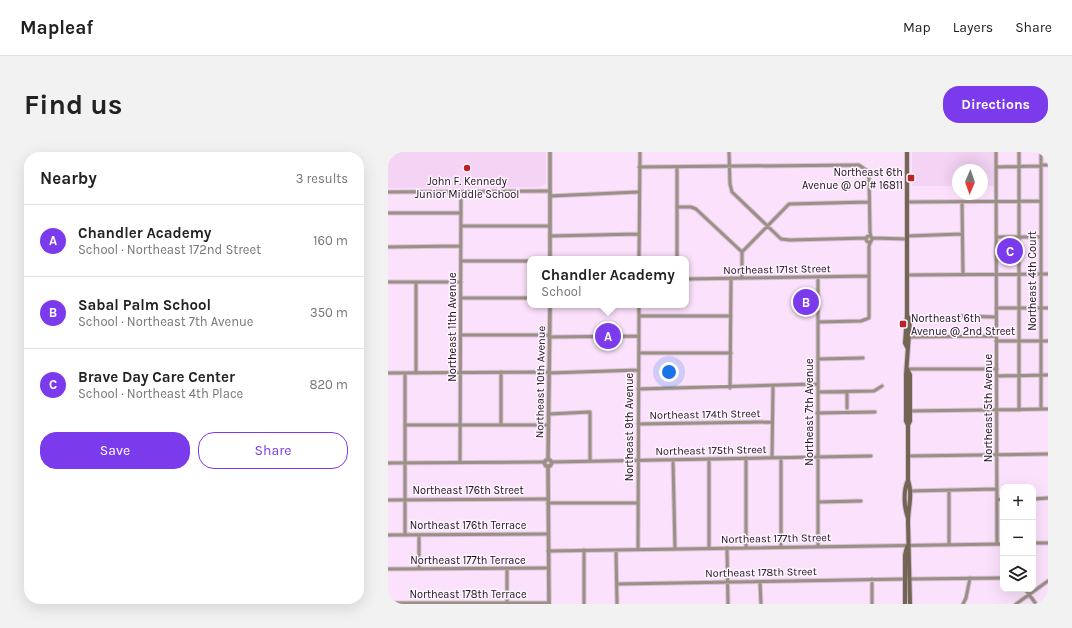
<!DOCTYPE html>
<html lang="en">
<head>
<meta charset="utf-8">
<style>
	:root { --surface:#fff; --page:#f2f2f2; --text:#222; --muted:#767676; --line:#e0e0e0; --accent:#7c3aed }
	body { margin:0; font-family:Karla,sans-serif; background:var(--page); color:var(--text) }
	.controls { position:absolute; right:12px; bottom:12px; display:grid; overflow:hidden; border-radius:8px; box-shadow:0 4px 16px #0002 }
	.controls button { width:36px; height:36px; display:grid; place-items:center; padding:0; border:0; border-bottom:1px solid var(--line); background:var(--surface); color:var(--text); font:20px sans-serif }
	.compass { position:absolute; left:564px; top:12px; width:36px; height:36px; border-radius:50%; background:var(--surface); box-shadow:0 4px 16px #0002; rotate:182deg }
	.you { position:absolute; left:281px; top:220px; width:14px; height:14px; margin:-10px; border:3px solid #fff; border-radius:50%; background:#1a73e8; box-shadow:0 0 0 6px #1a73e833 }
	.badge { display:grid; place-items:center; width:26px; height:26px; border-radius:50%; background:var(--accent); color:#fff; font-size:13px; font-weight:700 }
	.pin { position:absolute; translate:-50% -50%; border:2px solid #fff; box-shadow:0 1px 4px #0006 }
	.popup { position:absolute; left:139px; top:104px; width:162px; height:52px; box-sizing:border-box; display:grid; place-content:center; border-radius:8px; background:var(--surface); filter:drop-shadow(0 1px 3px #0005); font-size:13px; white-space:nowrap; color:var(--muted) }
	.popup b { font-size:15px; color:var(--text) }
	.popup::after { content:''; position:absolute; left:50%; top:100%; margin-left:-8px; border:8px solid transparent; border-top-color:var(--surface) }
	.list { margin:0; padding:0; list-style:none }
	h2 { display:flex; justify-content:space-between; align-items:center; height:52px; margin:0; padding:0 16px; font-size:17px }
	h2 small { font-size:13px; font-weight:400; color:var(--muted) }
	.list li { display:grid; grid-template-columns:26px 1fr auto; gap:12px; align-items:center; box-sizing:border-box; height:72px; padding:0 16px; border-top:1px solid var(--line) }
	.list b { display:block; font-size:15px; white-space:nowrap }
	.list p { margin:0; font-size:13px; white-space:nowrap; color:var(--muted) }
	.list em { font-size:13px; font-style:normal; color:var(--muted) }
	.actions { display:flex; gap:8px; padding:12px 16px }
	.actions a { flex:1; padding:9px 0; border:1px solid var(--accent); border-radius:16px; text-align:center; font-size:14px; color:var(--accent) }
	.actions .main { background:var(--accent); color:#fff }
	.icon { flex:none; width:22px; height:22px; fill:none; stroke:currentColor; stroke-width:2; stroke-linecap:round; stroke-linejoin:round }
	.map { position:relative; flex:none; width:660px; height:452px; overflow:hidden; border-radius:16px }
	header { display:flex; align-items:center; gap:24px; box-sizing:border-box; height:56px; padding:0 20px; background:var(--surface); border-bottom:1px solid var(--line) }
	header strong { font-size:19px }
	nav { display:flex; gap:22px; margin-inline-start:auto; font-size:14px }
	.intro { display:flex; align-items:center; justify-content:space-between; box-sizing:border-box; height:96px; padding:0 24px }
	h1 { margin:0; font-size:28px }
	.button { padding:10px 18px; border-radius:16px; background:var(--accent); color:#fff; font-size:14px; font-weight:700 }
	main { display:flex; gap:24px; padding:0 24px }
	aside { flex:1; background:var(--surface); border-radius:16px; box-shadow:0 4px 16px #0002 }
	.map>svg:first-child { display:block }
	.built { fill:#f4d3f4 }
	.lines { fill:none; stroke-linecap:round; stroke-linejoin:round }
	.minor-casing { stroke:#d8c0d8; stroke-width:5 }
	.tertiary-casing { stroke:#d8c0d8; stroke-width:5.5 }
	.secondary-casing { stroke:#d8c0d8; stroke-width:6 }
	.minor { stroke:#9a9084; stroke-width:3 }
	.tertiary { stroke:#9a9084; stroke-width:3.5 }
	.secondary { stroke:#736554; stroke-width:4 }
	.poi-dot { fill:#b62628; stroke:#fff4ff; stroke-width:1.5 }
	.labels { text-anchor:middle; stroke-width:3; stroke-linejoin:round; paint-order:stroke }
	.poi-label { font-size:11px; fill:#1b121b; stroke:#fff4ff; text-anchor:end }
	.street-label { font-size:11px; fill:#1b121b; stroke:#fff4ff }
</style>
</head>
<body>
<header>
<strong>Mapleaf</strong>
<nav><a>Map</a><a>Layers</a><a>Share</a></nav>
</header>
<div class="intro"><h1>Find us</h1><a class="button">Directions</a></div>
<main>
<aside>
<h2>Nearby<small>3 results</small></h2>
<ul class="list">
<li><span class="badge">A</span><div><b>Chandler Academy</b><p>School · Northeast 172nd Street</p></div><em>160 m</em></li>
<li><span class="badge">B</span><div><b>Sabal Palm School</b><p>School · Northeast 7th Avenue</p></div><em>350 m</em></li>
<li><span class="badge">C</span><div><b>Brave Day Care Center</b><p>School · Northeast 4th Place</p></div><em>820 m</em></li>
</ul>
<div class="actions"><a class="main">Save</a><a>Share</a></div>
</aside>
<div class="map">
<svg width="660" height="452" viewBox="0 0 660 452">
	<rect width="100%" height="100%" fill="#fce1fc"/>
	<path class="built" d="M0,0h158v32l-5,3 -153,1z
		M524,0h81l1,34h-12v-16h-24v16h-46z"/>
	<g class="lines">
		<defs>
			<path id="minor" d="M341,0l1,32 2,8 49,47 9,1 77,-2
				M608,0l1,392
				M631,0v258
				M653,0v257
				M653,13h7
				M251,15l220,-2 7,5 3,6 1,56 1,5
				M608,15l45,-1
				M289,16v91
				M0,40l162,-1
				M162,44l88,-4
				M519,50l134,-1
				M574,50l1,73
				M289,55h14l5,2 46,43
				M0,61h73
				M73,74h89
				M162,84l89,-2
				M519,84l55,-2
				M478 87a3 3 0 1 1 6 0a3 3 0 1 1-6 0Z
				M609,85h44
				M484,86l35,1
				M0,95l73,-1
				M251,107l1,-107
				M73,109h69
				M519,123l141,-1
				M354,126v-26l47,-48 80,-2
				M298,127l183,-3
				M0,130h73
				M73,146h69
				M608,156h52
				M251,164h92
				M571,164l37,1
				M430,170l43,-1 8,-3v-72l2,-5
				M73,183h88
				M161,185l90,-1
				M522,185l86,-1
				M608,189h52
				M251,201h92
				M430,207l45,-1
				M519,217h90
				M0,221l161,-1
				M28,221v-90
				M161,221l90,-3
				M609,224l51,-1
				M342,236l1,-110
				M250,237l179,-5
				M430,240l56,-1 8,-5
				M459,256v-16
				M522,259l138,-2
				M429,261l58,-1
				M161,262l41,-2v49
				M113,272v-52
				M250,272l134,-2
				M17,273h143
				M520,304l140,-2
				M358,306v89
				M384,306l1,-72
				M393,306v88
				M321,307v89
				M285,308l2,89
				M164,310l319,-6
				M0,311l157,-1
				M72,311l1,-271
				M522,339l87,-2
				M645,347l15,-1
				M0,348l160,-1
				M609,348l6,-1
				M430,350l43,-1
				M160,351h90
				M0,383l160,-1
				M17,383v-162
				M645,391h15
				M561,392v-54
				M430,395v-270
				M339,396l1,56
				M250,397l1,-244
				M228,398l1,54
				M160,399l455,-7
				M0,417l160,-1
				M31,417v-34
				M119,417v34
				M484,427v25
				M522,427l93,-1
				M372,430l1,22
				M229,432l288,-5
				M637,437l11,15
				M0,451h161
				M196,452v-54
				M575,452l3,-6 4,-20
				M628,452l32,-23"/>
			<path id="tertiary" d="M162,107v-107
				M160,307l2,-154
				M156.5 311a3.5 3.5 0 1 1 7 0a3.5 3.5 0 1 1-7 0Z
				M160,314l1,138"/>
			<path id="secondary" d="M519,0v164l-2,27 2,4
				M519,164l3,3 -4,56v46l2,4
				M519,217l3,6v46l-2,4v55c5,15 0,28 0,42l2,82
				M520,366c-4,-11 -5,-27 0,-38
				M517,452v-49l2,-8"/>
		</defs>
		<use href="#minor" class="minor-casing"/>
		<use href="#tertiary" class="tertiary-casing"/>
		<use href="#secondary" class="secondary-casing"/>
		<use href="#minor" class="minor"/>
		<use href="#tertiary" class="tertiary"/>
		<use href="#secondary" class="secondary"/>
	</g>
	<g class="poi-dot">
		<circle cx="79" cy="16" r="4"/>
		<rect x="519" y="22" width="8" height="8" rx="2"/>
		<rect x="511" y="168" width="8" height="8" rx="2"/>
	</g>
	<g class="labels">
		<g class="poi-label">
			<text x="515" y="24">Northeast 6th<tspan x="515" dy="13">Avenue @ OP # 16811</tspan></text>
			<text x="79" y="33" text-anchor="middle">John F. Kennedy<tspan x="79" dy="13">Junior Middle School</tspan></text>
			<text x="523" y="170" text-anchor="start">Northeast 6th<tspan x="523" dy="13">Avenue @ 2nd Street</tspan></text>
		</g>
		<g class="street-label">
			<text transform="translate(389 117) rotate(-1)" y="4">Northeast 171st Street</text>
			<text transform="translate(644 129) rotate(-90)" y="4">Northeast 4th Court</text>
			<text transform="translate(64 175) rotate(-90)" y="4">Northeast 11th Avenue</text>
			<text transform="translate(152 230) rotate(-89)" y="4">Northeast 10th Avenue</text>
			<text transform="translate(600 256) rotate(-90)" y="4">Northeast 5th Avenue</text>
			<text transform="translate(421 260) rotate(-90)" y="4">Northeast 7th Avenue</text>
			<text transform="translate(317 262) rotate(-1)" y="4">Northeast 174th Street</text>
			<text transform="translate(241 275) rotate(-90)" y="4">Northeast 9th Avenue</text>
			<text transform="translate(323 298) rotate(-1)" y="4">Northeast 175th Street</text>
			<text x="80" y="342">Northeast 176th Street</text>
			<text x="80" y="377">Northeast 176th Terrace</text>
			<text transform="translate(388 386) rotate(-1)" y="4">Northeast 177th Street</text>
			<text x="80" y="412">Northeast 177th Terrace</text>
			<text transform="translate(373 420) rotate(-1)" y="4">Northeast 178th Street</text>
			<text x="80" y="446">Northeast 178th Terrace</text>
		</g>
	</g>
</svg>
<div class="controls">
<button>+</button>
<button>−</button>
<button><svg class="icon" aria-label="layers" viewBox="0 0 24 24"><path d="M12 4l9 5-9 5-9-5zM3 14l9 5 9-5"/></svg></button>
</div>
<svg class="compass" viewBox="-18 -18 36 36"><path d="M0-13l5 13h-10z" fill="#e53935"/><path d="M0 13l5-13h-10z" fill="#767676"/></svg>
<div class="you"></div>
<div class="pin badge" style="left:220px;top:184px">A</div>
<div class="popup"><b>Chandler Academy</b>School</div>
<div class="pin badge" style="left:418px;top:150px">B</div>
<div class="pin badge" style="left:622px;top:99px">C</div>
</div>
</main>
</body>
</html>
